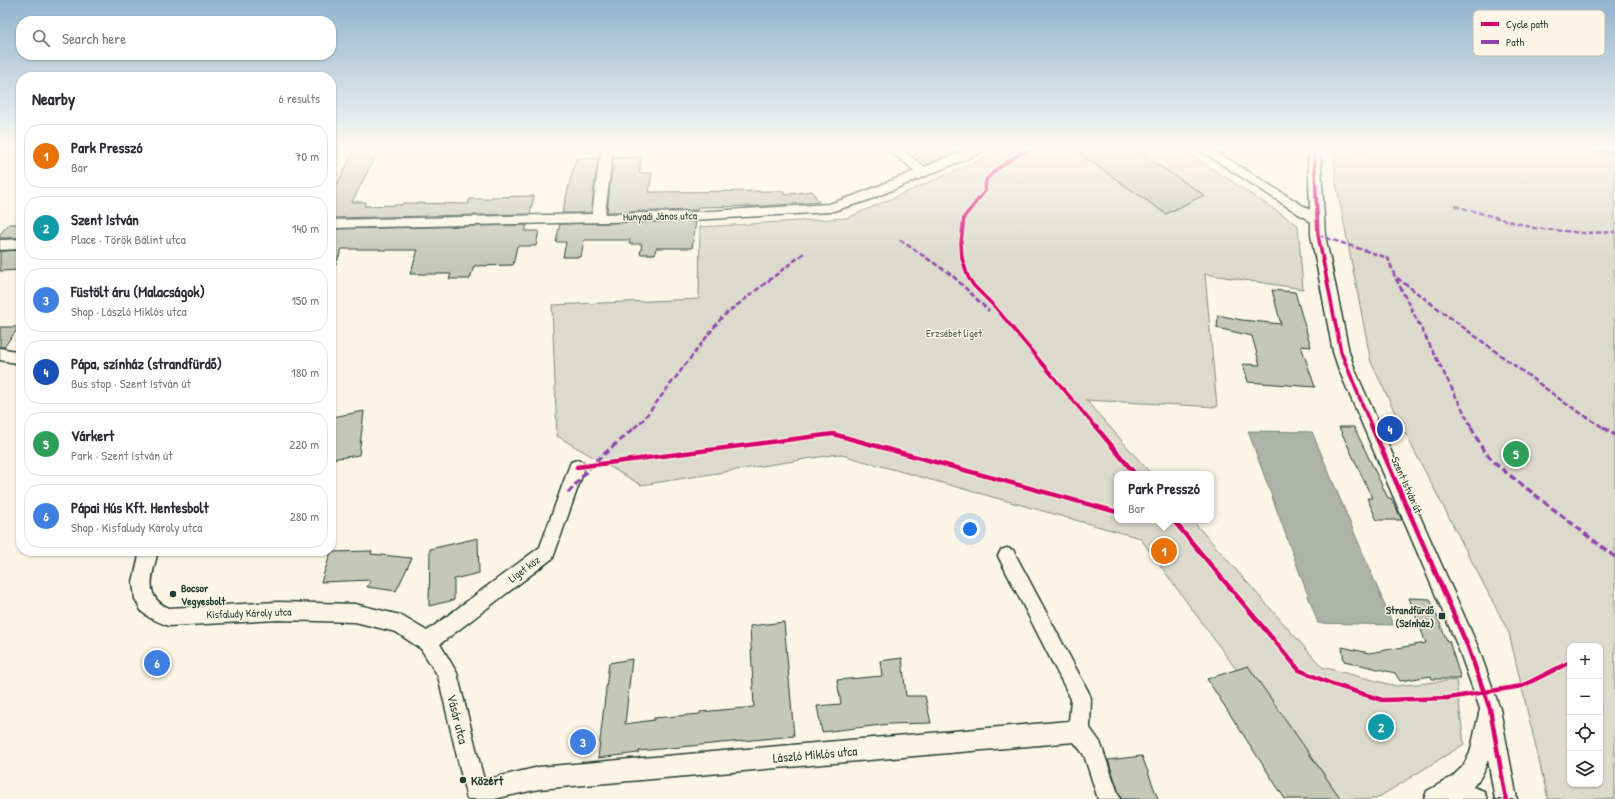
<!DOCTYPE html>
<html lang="en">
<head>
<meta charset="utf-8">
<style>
	:root { --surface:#fff; --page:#f7f7f7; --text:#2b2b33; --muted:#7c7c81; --line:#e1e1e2; --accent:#db2777 }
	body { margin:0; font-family:"Patrick Hand",sans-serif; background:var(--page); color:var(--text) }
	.controls { position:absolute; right:12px; bottom:12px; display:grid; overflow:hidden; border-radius:8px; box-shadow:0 1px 3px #0004 }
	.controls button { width:36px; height:36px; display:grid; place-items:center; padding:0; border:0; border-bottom:1px solid var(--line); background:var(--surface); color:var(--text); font:20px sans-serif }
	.you { position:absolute; left:970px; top:529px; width:14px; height:14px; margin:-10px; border:3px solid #fff; border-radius:50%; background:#1a73e8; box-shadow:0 0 0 6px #1a73e833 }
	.badge { display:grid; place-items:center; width:26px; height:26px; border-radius:50%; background:var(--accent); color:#fff; font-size:13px; font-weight:700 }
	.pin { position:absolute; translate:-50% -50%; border:2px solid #fff; box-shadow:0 1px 4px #0006 }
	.popup { position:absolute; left:1114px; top:471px; width:100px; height:52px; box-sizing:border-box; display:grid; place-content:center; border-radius:8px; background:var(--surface); filter:drop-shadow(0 1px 3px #0005); font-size:13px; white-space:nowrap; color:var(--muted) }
	.popup b { font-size:15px; color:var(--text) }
	.popup::after { content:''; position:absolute; left:50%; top:100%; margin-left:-8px; border:8px solid transparent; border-top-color:var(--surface) }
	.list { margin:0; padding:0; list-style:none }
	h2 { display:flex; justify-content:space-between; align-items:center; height:52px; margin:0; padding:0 16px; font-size:17px }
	h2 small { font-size:13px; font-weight:400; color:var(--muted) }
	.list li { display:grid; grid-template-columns:26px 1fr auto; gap:12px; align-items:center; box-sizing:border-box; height:64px; margin:0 8px 8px; padding:0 8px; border:1px solid var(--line); border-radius:16px }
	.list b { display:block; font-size:15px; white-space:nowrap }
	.list p { margin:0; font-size:13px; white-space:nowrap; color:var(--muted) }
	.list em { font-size:13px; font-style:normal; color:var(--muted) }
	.icon { flex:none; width:22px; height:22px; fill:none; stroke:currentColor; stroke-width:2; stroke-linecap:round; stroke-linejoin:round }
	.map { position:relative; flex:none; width:1615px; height:799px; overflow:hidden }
	.search { position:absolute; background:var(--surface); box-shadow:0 1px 3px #0004; left:16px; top:16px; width:320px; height:44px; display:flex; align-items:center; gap:10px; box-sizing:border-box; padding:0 14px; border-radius:16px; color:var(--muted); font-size:15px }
	.panel { position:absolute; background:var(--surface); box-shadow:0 1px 3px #0004; left:16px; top:72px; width:320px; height:484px; border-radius:16px }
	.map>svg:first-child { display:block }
	.green { fill:#dcdacc; stroke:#7e8c80; fill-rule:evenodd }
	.water { fill:#aeb3a7; stroke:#758479 }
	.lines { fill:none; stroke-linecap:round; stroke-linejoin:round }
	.stream { stroke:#758479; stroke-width:4.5 }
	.building { fill:#c5c7b9; stroke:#1f3d34 }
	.minor-casing { stroke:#1f3d34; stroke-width:3 }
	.minor { fill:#fcf5e5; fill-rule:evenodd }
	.quiet-far1 { stroke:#8e44ad; stroke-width:2.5; stroke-dasharray:5.5 2.5; stroke-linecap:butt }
	.quiet { stroke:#8e44ad; stroke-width:3.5; stroke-dasharray:7 3.5; stroke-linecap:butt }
	.cycleway-far1-casing { stroke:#fcf5e5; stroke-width:5.5 }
	.cycleway-casing { stroke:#fcf5e5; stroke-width:7 }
	.cycleway-far1 { stroke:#d6006c; stroke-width:3.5 }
	.cycleway { stroke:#d6006c; stroke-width:4.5 }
	.poi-dot { fill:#1f3d34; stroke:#fcf5e5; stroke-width:1.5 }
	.labels { text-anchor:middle; stroke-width:3; stroke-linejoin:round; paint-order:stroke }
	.street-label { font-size:11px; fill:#1f3d34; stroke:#fcf5e5 }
	.park-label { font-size:11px; fill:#455c52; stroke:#fcf5e5 }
	.poi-label { font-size:11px; font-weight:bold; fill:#1f3d34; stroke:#fcf5e5; text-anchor:start }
	.near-street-label { font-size:13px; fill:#1f3d34; stroke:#fcf5e5 }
	.near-poi-label { font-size:13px; font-weight:bold; fill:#1f3d34; stroke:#fcf5e5; text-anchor:start }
	.key { fill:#fcf5e5; stroke:#babeb0; stroke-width:1 }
	.key-label { font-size:11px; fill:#1f3d34 }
</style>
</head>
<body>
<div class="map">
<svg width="1615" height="799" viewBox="0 0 1615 799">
	<rect width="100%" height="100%" fill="#fcf5e5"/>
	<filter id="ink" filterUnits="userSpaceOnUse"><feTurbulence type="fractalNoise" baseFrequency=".025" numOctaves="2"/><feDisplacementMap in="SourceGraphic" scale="8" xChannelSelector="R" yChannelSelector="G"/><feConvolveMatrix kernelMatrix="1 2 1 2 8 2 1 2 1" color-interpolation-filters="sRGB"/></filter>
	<g filter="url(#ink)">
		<path class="green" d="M1006,149h176l116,76 5,64 -98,-15 12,133 -131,-7 65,74h-34v46h75l130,147 74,19 60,-6 8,64 -88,55h-45l-191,-261 -302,-84 -197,31 -84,-49 -5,-131 147,-6 1,-72 147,-9z
			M1334,149h281v650h-67l-39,-166 -107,-206 -31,-65 -35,-180zM1570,646h30v138h-30z"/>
		<path class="water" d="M1248,431l64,1 81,193 -75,-2z"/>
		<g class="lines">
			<path class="stream" d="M1589,149l26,4"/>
		</g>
		<path class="building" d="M355,149h24l-27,53h14l-2,4 38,-1 1,-2 65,1 2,-5h20l1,-2 43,-1 -4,18 -199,4v-22z
			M925,149h35l-33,15 -13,-10z
			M1091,149h43l70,46 -38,19 -86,-60z
			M642,157l-3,16h13l-3,19 135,-1v4l28,-4 7,11 -55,4 -66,1 -1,3h-3l-87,2 6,-54z
			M576,158h22l-7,55h-29z
			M696,221l-4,27h-36l-1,6h-15l2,-10h-13l1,-4h-46l-3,17h-18l3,-15h-10l4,-18z
			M9,224h12v14h-21v-4z
			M527,225l-2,6h14l-3,15h-19l-4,19 -39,1 -4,13h-21l2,-5h-41l8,-24h-39l1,-1h-38l-11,26v-46z
			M21,250v20l-21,1v-20z
			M1272,290l23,2 16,55 -10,-1 14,41 -67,-5 -5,-18 17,1 -8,-29 -35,-8 1,-13 24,5 39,4z
			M0,327h19l-15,20h-4z
			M364,411l-5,44 -28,4 2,-42z
			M1339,427h15l34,71h3l11,22h-25l-10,-22h5z
			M478,538l1,35 -25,6v21l-25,6 1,-57z
			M372,551l-1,3 41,4 -16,33 -29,-4 4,-7 -50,2 10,-30z
			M1409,598l21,1 17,42h2l12,38h-29l-1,-3 -31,5 -5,-8 -51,-12 -2,-14 27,6 57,-10z
			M784,622l10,114 -155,15 -1,2 -40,5 11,-95 23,-4 -7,65 29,-4v-2l46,-4v-2l54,-5 -4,-81z
			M902,658l4,38h19l6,27 -41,1 -68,8 -5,-26 24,-2 -4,-24 45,-4 -2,-15z
			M1248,666l93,133h-56l-78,-120z
			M1142,756l16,43h-37l-13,-39z"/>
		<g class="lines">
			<defs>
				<path id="minor" d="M331,149h7l-3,4 -4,1z
					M601,149h12l-8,65 89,-2 135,-8 27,-9 59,-24 -27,-22h13l24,18 43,-18h16l-2,3 -116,49 -36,11 -136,8 -363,8v-8l261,-6z
					M1198,149h14l98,61 -2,-61h12l5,86 24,117 6,18 123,277 22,62 17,90h-22l-7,-39 -6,15 -9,12 11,4 3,8h-63l3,-8 25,-14 11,-11 7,-13 10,-44 -22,-62 -119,-277 -6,-18 -22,-117v-13z
					M21,239v10l-21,1v-10z
					M0,348l21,4v12l-21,-4z
					M577,460l6,2 2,5 -32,91 -113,86 17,29 27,107 55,-13 530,-46 2,-22 -73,-143 3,-6 6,-2 6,2 75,141 3,7 -1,30 10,14 20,57h-22l-14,-44 -10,-13 -535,47 -45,10h-27l-29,-123 -17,-27 -25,-17 -41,-10 -77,-2 -110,6 -18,-8 -8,-6 -7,-13 -2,-17 7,-31h18c-5,22 -16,46 11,57l109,-6 77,2 45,11 27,16 113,-84 29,-80 2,-5z"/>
			</defs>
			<use href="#minor" class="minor-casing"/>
			<use href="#minor" class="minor"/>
			<path class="quiet-far1" d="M1455,206l79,22 49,5 32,-1
				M1318,235l70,23 7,19 77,151
				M900,240l53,36 36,35
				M1397,278l168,125 39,25
				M634,428l9,-8 79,-103 82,-64"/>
			<path class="quiet" d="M1471,427l12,23 15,16 117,91
				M1603,427l12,8
				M568,493l26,-30 41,-36"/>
			<defs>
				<path id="cycleway-far1" d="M1033,149l-15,6 -21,14 -11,11 -1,11 -21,26 -3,26 1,15 6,19 6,9 21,21 101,121
					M1314,149l4,86 23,117 31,76"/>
				<path id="cycleway" d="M1096,427l39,47
					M1372,427l96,220 22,62 16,90
					M577,467l256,-33 284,78
					M1173,520l126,150 33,14 50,16 66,-2 74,-12 48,-24"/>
			</defs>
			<use href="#cycleway-far1" class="cycleway-far1-casing"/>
			<use href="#cycleway" class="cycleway-casing"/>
			<use href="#cycleway-far1" class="cycleway-far1"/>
			<use href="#cycleway" class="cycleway"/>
		</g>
	</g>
	<linearGradient id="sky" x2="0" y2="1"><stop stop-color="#91b4ce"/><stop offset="0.57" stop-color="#fefaf3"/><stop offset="1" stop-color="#fefaf3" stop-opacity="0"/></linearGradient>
	<rect width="1615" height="260" fill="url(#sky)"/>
	<g class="poi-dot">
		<circle cx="173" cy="594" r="4"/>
		<rect x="1438" y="612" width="8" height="8" rx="2"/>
		<circle cx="463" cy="780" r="4"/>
	</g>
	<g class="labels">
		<g class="street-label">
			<text transform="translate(660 216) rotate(-1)" y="4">Hunyadi János utca</text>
			<text transform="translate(1407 485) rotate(66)" y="4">Szent István út</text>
			<text transform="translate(524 569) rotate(-37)" y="4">Liget köz</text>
			<text transform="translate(249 613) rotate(-2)" y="4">Kisfaludy Károly utca</text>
		</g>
		<g class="park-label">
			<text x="954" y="337">Erzsébet liget</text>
		</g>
		<g class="poi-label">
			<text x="181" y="592">Bocsor<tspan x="181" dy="13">Vegyesbolt</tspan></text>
			<text x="1434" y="614" text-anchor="end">Strandfürdő<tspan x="1434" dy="13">(Színház)</tspan></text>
		</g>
		<g class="near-street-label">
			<text transform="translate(458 719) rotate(76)" y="5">Vásár utca</text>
			<text transform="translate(815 754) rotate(-5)" y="5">László Miklós utca</text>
		</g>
		<g class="near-poi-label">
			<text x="471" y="785">Közért</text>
		</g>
	</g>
	<rect x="1473" y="10" width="132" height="46" rx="6" class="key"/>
	<rect x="1481" y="22" width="18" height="4" fill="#d6006c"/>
	<rect x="1481" y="40" width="18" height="4" fill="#8e44ad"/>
	<g class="key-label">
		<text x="1506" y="28">Cycle path</text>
		<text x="1506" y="46">Path</text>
	</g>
</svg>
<div class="controls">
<button>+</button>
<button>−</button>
<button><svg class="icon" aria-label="locate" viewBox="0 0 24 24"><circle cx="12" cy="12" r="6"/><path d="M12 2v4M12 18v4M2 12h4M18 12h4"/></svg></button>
<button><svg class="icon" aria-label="layers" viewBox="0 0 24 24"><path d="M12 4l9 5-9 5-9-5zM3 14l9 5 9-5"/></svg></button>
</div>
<div class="you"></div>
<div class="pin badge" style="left:1164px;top:551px;background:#e8710a">1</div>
<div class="popup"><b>Park Presszó</b>Bar</div>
<div class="pin badge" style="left:1381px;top:727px;background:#0f9aa8">2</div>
<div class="pin badge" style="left:583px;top:742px;background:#3f7fe0">3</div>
<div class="pin badge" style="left:1390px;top:429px;background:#1a4fb4">4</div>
<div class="pin badge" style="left:1516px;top:454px;background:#2e9e5b">5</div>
<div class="pin badge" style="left:157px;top:663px;background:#3f7fe0">6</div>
<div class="search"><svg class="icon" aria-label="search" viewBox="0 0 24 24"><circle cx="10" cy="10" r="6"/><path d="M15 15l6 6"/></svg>Search here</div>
<section class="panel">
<h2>Nearby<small>6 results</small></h2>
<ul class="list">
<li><span class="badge" style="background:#e8710a">1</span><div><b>Park Presszó</b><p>Bar</p></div><em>70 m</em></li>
<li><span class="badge" style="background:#0f9aa8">2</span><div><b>Szent István</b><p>Place · Török Bálint utca</p></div><em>140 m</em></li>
<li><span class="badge" style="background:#3f7fe0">3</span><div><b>Füstölt áru (Malacságok)</b><p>Shop · László Miklós utca</p></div><em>150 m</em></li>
<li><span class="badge" style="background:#1a4fb4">4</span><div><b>Pápa, színház (strandfürdő)</b><p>Bus stop · Szent István út</p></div><em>180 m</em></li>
<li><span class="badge" style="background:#2e9e5b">5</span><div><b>Várkert</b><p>Park · Szent István út</p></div><em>220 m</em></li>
<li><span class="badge" style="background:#3f7fe0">6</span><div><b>Pápai Hús Kft. Hentesbolt</b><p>Shop · Kisfaludy Károly utca</p></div><em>280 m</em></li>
</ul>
</section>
</div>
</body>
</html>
